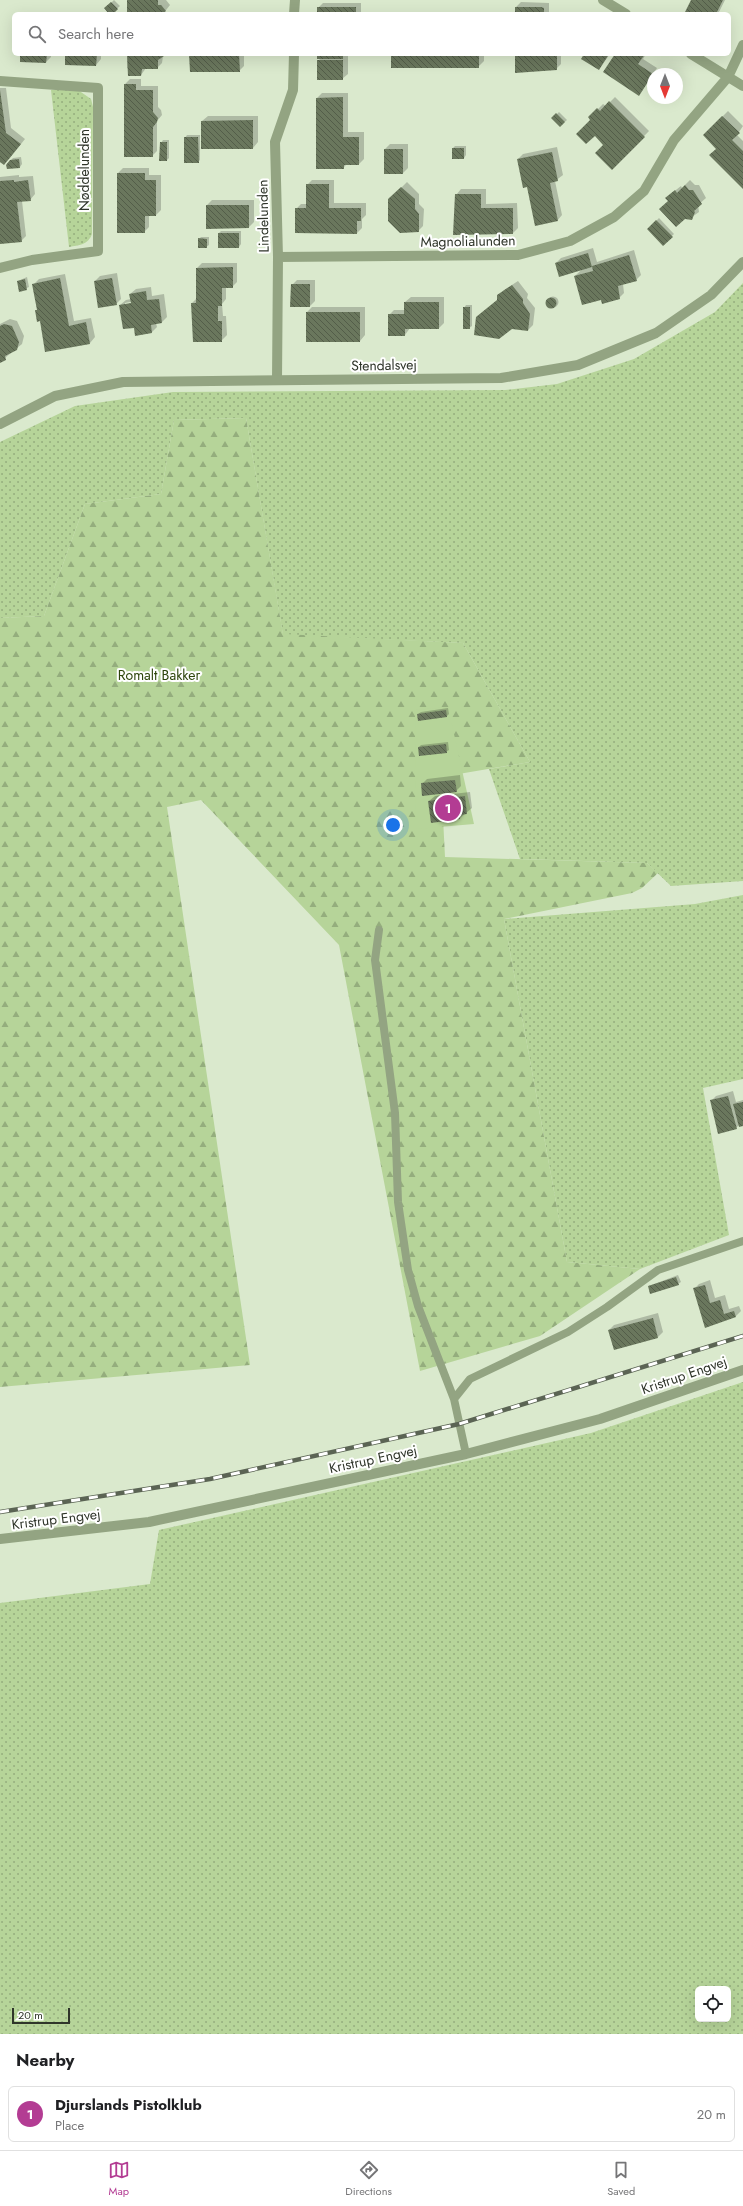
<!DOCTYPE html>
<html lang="en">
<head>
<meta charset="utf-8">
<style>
	:root { --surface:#fff; --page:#f2f2f2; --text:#202124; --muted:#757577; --line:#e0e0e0; --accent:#b33c93 }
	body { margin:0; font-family:Jost,sans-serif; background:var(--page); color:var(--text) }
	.controls { position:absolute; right:12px; bottom:12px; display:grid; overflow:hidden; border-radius:6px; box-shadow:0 4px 16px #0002 }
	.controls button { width:36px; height:36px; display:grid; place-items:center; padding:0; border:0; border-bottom:1px solid var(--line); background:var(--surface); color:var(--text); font:20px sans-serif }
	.compass { position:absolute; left:647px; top:68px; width:36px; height:36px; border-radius:50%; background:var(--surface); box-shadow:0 4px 16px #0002; rotate:180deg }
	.scale { position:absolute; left:12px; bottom:10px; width:58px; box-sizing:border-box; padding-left:4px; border:2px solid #2f352a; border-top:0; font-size:11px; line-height:14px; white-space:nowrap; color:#2f352a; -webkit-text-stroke:3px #fff; paint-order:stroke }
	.you { position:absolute; left:393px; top:825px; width:14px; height:14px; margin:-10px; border:3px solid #fff; border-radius:50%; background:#1a73e8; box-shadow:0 0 0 6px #1a73e833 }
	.badge { display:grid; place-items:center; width:26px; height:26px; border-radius:50%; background:var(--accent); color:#fff; font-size:13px; font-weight:700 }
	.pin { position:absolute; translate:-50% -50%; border:2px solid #fff; box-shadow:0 1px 4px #0006 }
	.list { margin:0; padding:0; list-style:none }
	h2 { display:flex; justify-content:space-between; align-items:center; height:52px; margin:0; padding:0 16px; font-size:17px }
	h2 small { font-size:13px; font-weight:400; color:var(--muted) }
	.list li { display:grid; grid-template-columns:26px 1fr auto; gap:12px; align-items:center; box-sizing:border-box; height:56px; margin:0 8px 8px; padding:0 8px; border:1px solid var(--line); border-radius:6px }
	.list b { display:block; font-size:15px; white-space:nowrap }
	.list p { margin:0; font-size:13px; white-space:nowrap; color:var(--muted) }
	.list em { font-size:13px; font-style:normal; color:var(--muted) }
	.icon { flex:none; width:22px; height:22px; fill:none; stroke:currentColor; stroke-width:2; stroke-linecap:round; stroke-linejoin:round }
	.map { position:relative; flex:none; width:743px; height:2034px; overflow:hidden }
	.search { position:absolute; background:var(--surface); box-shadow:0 4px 16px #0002; left:12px; right:12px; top:12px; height:44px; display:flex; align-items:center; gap:10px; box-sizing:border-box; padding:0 14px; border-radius:6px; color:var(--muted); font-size:15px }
	.sheet { height:116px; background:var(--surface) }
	nav { display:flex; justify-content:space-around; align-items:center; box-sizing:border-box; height:56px; border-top:1px solid var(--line); background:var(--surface); font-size:11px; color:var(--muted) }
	nav a { display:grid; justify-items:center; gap:2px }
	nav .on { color:var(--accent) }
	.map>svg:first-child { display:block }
	.grass { fill:url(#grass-dots); fill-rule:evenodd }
	.forest { fill:url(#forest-firs) }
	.garden { fill:#b6d499 }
	.shadow { fill:#0003; fill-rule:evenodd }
	.building { fill:url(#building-back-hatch) }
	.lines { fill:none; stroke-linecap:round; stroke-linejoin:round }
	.service { stroke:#93a482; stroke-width:8 }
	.minor { stroke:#93a482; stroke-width:10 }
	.tertiary { stroke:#93a482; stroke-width:10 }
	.rail-casing { stroke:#5b6454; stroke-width:4.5 }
	.rail { stroke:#fff; stroke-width:3; stroke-dasharray:9; stroke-linecap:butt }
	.labels { text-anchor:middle; stroke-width:4; stroke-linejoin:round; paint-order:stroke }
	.street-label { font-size:14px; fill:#2f352a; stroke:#fff }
	.park-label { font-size:14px; fill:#2d450b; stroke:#fff }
</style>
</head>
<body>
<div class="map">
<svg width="743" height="2034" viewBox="0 0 743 2034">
	<defs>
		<pattern id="grass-dots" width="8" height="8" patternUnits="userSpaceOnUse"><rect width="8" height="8" fill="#b6d499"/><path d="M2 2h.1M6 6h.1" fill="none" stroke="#94ad7d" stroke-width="1.8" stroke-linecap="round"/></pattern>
		<pattern id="forest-firs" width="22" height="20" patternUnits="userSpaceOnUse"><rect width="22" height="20" fill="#b6d499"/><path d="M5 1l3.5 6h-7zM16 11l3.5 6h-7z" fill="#94ad7d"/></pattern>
		<pattern id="building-back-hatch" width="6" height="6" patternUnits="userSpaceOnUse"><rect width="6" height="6" fill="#6a775d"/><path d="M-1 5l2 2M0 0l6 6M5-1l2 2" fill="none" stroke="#535d49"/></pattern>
	</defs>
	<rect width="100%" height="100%" fill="#dae9cd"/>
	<path class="grass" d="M51,90h27l13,9 2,8 -1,127c-4,11 -13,11 -23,13z
		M743,283v598l-72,5 -24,-23 -127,-4 -31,-90 41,-7 -67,-119 -180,-8 -37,-217 -72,2 -13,74 -76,10 -41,112 -44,2v-176l75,-36 98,-14 332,-2 52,-6 77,-25 81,-47z
		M743,895v184l-40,9 26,147 -89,34 -73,-7 -63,-343 191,-15z
		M743,1382v652h-743v-431l150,-19 9,-54 432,-97zM698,1989h30v30h-30z"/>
	<path class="forest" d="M246,418l37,216 180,9 67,119 -89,15 4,80 202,6 11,10 -16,15 -10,5 -128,26 63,343 73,7 -100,67 -120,35 -81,-426 -138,-145 -34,7 83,558 -250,22v-769l44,-2 41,-112 76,-10 13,-74z"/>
	<path class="garden" d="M448,707l26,117 -58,5 -1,-119z"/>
	<path class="shadow" d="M114,0l6,6 -9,8 -5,-6z
		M128,0h38l4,5 -7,9h-35z
		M692,0h33l-7,14h-32z
		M521,2l28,1v11h-33v-7z
		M323,3h38v11h-43v-6z
		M21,54h30v3l-5,5z
		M66,54h35v5l-5,6z
		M128,54h38l-3,2 -1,7 -5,5h-11l-5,7 -14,-7z
		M190,54h54v12l-5,5z
		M318,54h29l-2,2h3v18l-6,5 -24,-18 3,-3z
		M392,54h92v7l-6,6z
		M516,54h45v10l-5,5z
		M586,54h24l-11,15z
		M616,54h30l-3,5 14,9 -18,26z
		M130,79h11v7h17v21l3,3 1,5 -5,6v30l-5,5 -27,-72z
		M0,88h6l5,40 14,11 -16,20 -9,2z
		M322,93h26v39h16v27l-5,5h-12l-4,4 -26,-70z
		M615,97l34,34 -37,38 -8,-24 -14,-28 13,-13 3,2z
		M728,111l15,15 -6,9 6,6v46l-26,-38 -13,-14z
		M559,112l8,8 -7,6 -7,-8z
		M208,116h50v26l-5,6 -51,-27z
		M187,135h13v25l-2,2 -13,-24z
		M163,140h6v18l-2,2 -6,-17z
		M390,144h18v24l-5,5 -18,-24z
		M455,146h11v9l-2,3h-11v-10z
		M557,147l6,28 -8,6 7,34 -5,6 -29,-35 -10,-27 5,-5z
		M21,157l1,7 -2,3 -10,-6 3,-3z
		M123,168h26v7h12v35l-5,5h-7v12l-5,5 -26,-59z
		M19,175v2l14,-1 2,18 -5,6 -8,1 4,35 -5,5 -21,2v-66z
		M312,180h22v23h32v12l-4,4v9l-5,5 -61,-24 5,-5h6v-19z
		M690,180l5,5h4l7,13 -8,7 1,7 -10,7 -20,-18 3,-8 9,-7 1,2z
		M407,182l12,12v10l5,5 -1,17 -5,5 -29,-31z
		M461,189h25v15l31,-1 1,25 -5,5 -59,1 2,-39z
		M212,200h42v22l-5,5 -42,1v-23z
		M659,218l15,16 -11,10 -15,-15z
		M221,231h20v13l-2,3 -20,-14z
		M201,237h8v8l-3,2 -7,-8z
		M593,248l4,14 37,-12 7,25 -5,5 -13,4 1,9 -5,5h-18l-26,-22 7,-7 -26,-6 5,-5z
		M202,263h35v19l-5,5h-6v12l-4,5 1,12h3l1,19 -6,6 -29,-38 5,-5v-30z
		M117,273l4,26 -5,5 -21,-23 5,-5z
		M65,274l9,47 17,-3 4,19 -5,6 -44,8 -5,-31 -5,-9 2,-3 -4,-24 5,-5z
		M27,277l2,10 -9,4 -2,-10z
		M297,280h18v21l-5,5h-19l1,-21z
		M518,281l10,13 -1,4 8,10 -2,17 -5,5 -51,-13 21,-17v-4l6,-6z
		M151,287l1,9 12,-2 3,23 -5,5 -6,1 1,4 -5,5 -32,-27 6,-5 5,-1 -1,-5 6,-5zM135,301l1,2 -11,2v-2z
		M547.5 302a5.5 5.5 0 1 1 11 0a5.5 5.5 0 1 1-11 0Z
		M411,297h33v26l-5,5h-29l-5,7h-16v-20l5,-5h11v-8z
		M466,305h6v21l-3,2 -5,-20z
		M312,307h53v28l-5,6 -53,-29z
		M10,319l7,2 7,15 -2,8 -22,18v-38z
		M448,708l1,6 -2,2 -29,-2 3,-2z
		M448,742l1,8 -3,2 -27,-5 2,-2z
		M460,775l1,11 -5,5 -34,-7 5,-5z
		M470,792l2,16 -12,10 -31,-17 6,-5z
		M733,1091l3,11 7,-2v25l-3,-1 -4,4 -25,-27 5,-5z
		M678,1275l3,7 -3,2 -29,2z
		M710,1280l5,18 10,-3 4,14 10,-3 2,5 -5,5 -31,11 -11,-38 5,-5z
		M658,1313l5,19 -5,5 -44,12 -5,-19 5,-5z"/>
	<path class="building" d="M127,0h31v5h3l5,6 -4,3h-35z
		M691,0h32l-7,14h-32z
		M111,2l7,7 -5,5h-4l-5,-6z
		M317,7h39v7h-39z
		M515,7h26l3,1v6h-29z
		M20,54h27l-1,9 -26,-1z
		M65,54h32l-1,12 -31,-1z
		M127,54h40l-9,6v9h-16l-1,7h-13z
		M189,54h50l1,18h-50z
		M317,54h26v5h-26z
		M391,54h88v14h-88z
		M515,54h42v16l-42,3z
		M584,54h25l-10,16 -18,-11z
		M615,54h30l-7,10 15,10 -14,22 -36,-24z
		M317,60h26v20h-26z
		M124,84h12v6h17v22l5,6 -1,4 -4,5v30h-29z
		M0,90l6,43 15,11 -17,21 -4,-3z
		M343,97v40h16v28h-15v4h-28v-71z
		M609,101l36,36 -33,33 -17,-17 8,-8 -8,-9 -9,8 -10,-10 14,-14 -2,-3 9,-9 3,3z
		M556,113l9,9 -5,5 -9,-9z
		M722,116l18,17 -8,7 11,11v38l-34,-34 7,-6 -13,-14z
		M253,120v29h-52v-28z
		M184,137h14l1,26h-15z
		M160,142h7v19h-8z
		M452,148h12v11h-12z
		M384,149h19v25h-19z
		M552,152l6,29 -8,2 8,38 -23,5 -8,-39 -4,1 -6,-29z
		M19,159l1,9 -13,1 -1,-4 4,-5z
		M117,173h28v7h11v36h-11v17h-28z
		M14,180v2l14,-2 3,21 -14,1 5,40 -22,2v-63z
		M306,184h23v24h32v13h-4v13l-62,-1v-25h11z
		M685,185l4,5h4l9,14 -8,7 1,1 -3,8 -7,-1 -9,8 -17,-18 9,-8 -3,-3 10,-8 2,3z
		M401,187l14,12v10l4,5v18l-19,1 -12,-12v-22z
		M455,194h26v14h32v26l-60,1z
		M206,205h43v23l-43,1z
		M656,220l17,17 -10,9 -16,-17z
		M218,233h21v15h-21z
		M198,238l9,1v9h-9z
		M588,253l4,14 -33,10 -4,-14z
		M629,255l8,26 -19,5 2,13 -18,5 -1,-4 -19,5 -8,-29 19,-5 -1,-5z
		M233,267v21h-11v18h-4v15h4v21h-29l-2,-39h5v-35z
		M60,278l9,48 17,-4 4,22 -45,8 -5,-31 -3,1 -2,-12h2l-5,-26z
		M112,278l5,27 -19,3 -4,-27z
		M25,279l2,11 -8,2 -2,-11z
		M291,284h19v23h-20z
		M512,285l11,14v4l7,11 -2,17 -16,-2 -13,10 -25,-4 2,-18 21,-17v-5z
		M146,291l1,9 12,-1 3,24 -11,2 1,8 -17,3 -1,-8 -11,1 -4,-24 12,-2 -2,-9z
		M545.5 303a5.5 5.5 0 1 1 11 0a5.5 5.5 0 1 1-11 0Z
		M404,302h35v27h-34v7h-17v-22h16z
		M463,307h7v22h-7z
		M306,312h54v30h-54z
		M4,324l8,2 7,16 -2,8 -12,6 1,4 -6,3v-37z
		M446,710l1,7 -29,4 -1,-7z
		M446,744l1,9 -28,3 -1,-9z
		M455,780l2,12 -35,4 -1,-13z
		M465,796l2,18 -7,1v4l-29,4 -3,-22z
		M728,1096l9,33 -19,5 -8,-34z
		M743,1102v24l-4,1 -6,-23z
		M676,1277l3,8 -29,9 -2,-8z
		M705,1285l5,18 10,-3 4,14 10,-3 2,6 -31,11 -12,-40z
		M653,1318l5,20 -44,12 -6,-20z"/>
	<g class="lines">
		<path class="service" d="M379,930l-4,30 20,153 3,89 10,68 10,36 36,93
			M466,1454l-12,-55 16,-20 98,-47 39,-25 51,-37 85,-29"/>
		<path class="minor" d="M603,0l23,14
			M294,14l1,-14
			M691,54l52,32
			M0,81l98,7v163l-66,9 -32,8
			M278,257l240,-2 52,-14 44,-24 30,-26 30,-51 54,-63 15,-32
			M277,380l1,-123 -3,-115 18,-52 1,-36
			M0,1539l149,-17 317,-68 134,-35 143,-49"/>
		<path class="tertiary" d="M0,424l55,-28 68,-14 378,-4 77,-13 78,-32 55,-38 32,-33"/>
		<defs>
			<path id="rail" d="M0,1512l210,-33 249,-55 284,-88"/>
		</defs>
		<use href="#rail" class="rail-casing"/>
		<use href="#rail" class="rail"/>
	</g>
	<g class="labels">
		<g class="street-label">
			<text transform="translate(84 170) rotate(-90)" y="5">Nøddelunden</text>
			<text transform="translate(263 216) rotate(-91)" y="5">Lindelunden</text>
			<text transform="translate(468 241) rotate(-1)" y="5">Magnolialunden</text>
			<text transform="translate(384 365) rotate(-1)" y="5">Stendalsvej</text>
			<text transform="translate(684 1375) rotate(-19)" y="5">Kristrup Engvej</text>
			<text transform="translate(373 1459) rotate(-12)" y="5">Kristrup Engvej</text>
			<text transform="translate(56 1519) rotate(-7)" y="5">Kristrup Engvej</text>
		</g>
		<g class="park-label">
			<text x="159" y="680">Romalt Bakker</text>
		</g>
	</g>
</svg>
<div class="controls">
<button><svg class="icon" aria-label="locate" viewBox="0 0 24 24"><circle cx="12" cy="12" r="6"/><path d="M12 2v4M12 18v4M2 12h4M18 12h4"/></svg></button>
</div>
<svg class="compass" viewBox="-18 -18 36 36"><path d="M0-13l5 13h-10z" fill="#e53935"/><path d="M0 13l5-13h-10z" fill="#757577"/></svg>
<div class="scale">20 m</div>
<div class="you"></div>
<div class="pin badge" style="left:448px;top:808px">1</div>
<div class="search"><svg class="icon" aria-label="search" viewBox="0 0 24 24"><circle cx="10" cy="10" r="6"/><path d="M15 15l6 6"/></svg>Search here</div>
</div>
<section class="sheet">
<h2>Nearby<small></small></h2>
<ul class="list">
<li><span class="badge">1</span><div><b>Djurslands Pistolklub</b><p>Place</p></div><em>20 m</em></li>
</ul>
</section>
<nav>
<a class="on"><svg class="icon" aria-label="map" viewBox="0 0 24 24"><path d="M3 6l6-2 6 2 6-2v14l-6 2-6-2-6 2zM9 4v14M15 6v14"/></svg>Map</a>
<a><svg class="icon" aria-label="directions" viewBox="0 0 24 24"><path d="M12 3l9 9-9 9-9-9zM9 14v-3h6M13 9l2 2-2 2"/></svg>Directions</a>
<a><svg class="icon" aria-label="saved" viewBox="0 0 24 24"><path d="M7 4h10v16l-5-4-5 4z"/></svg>Saved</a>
</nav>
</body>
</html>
